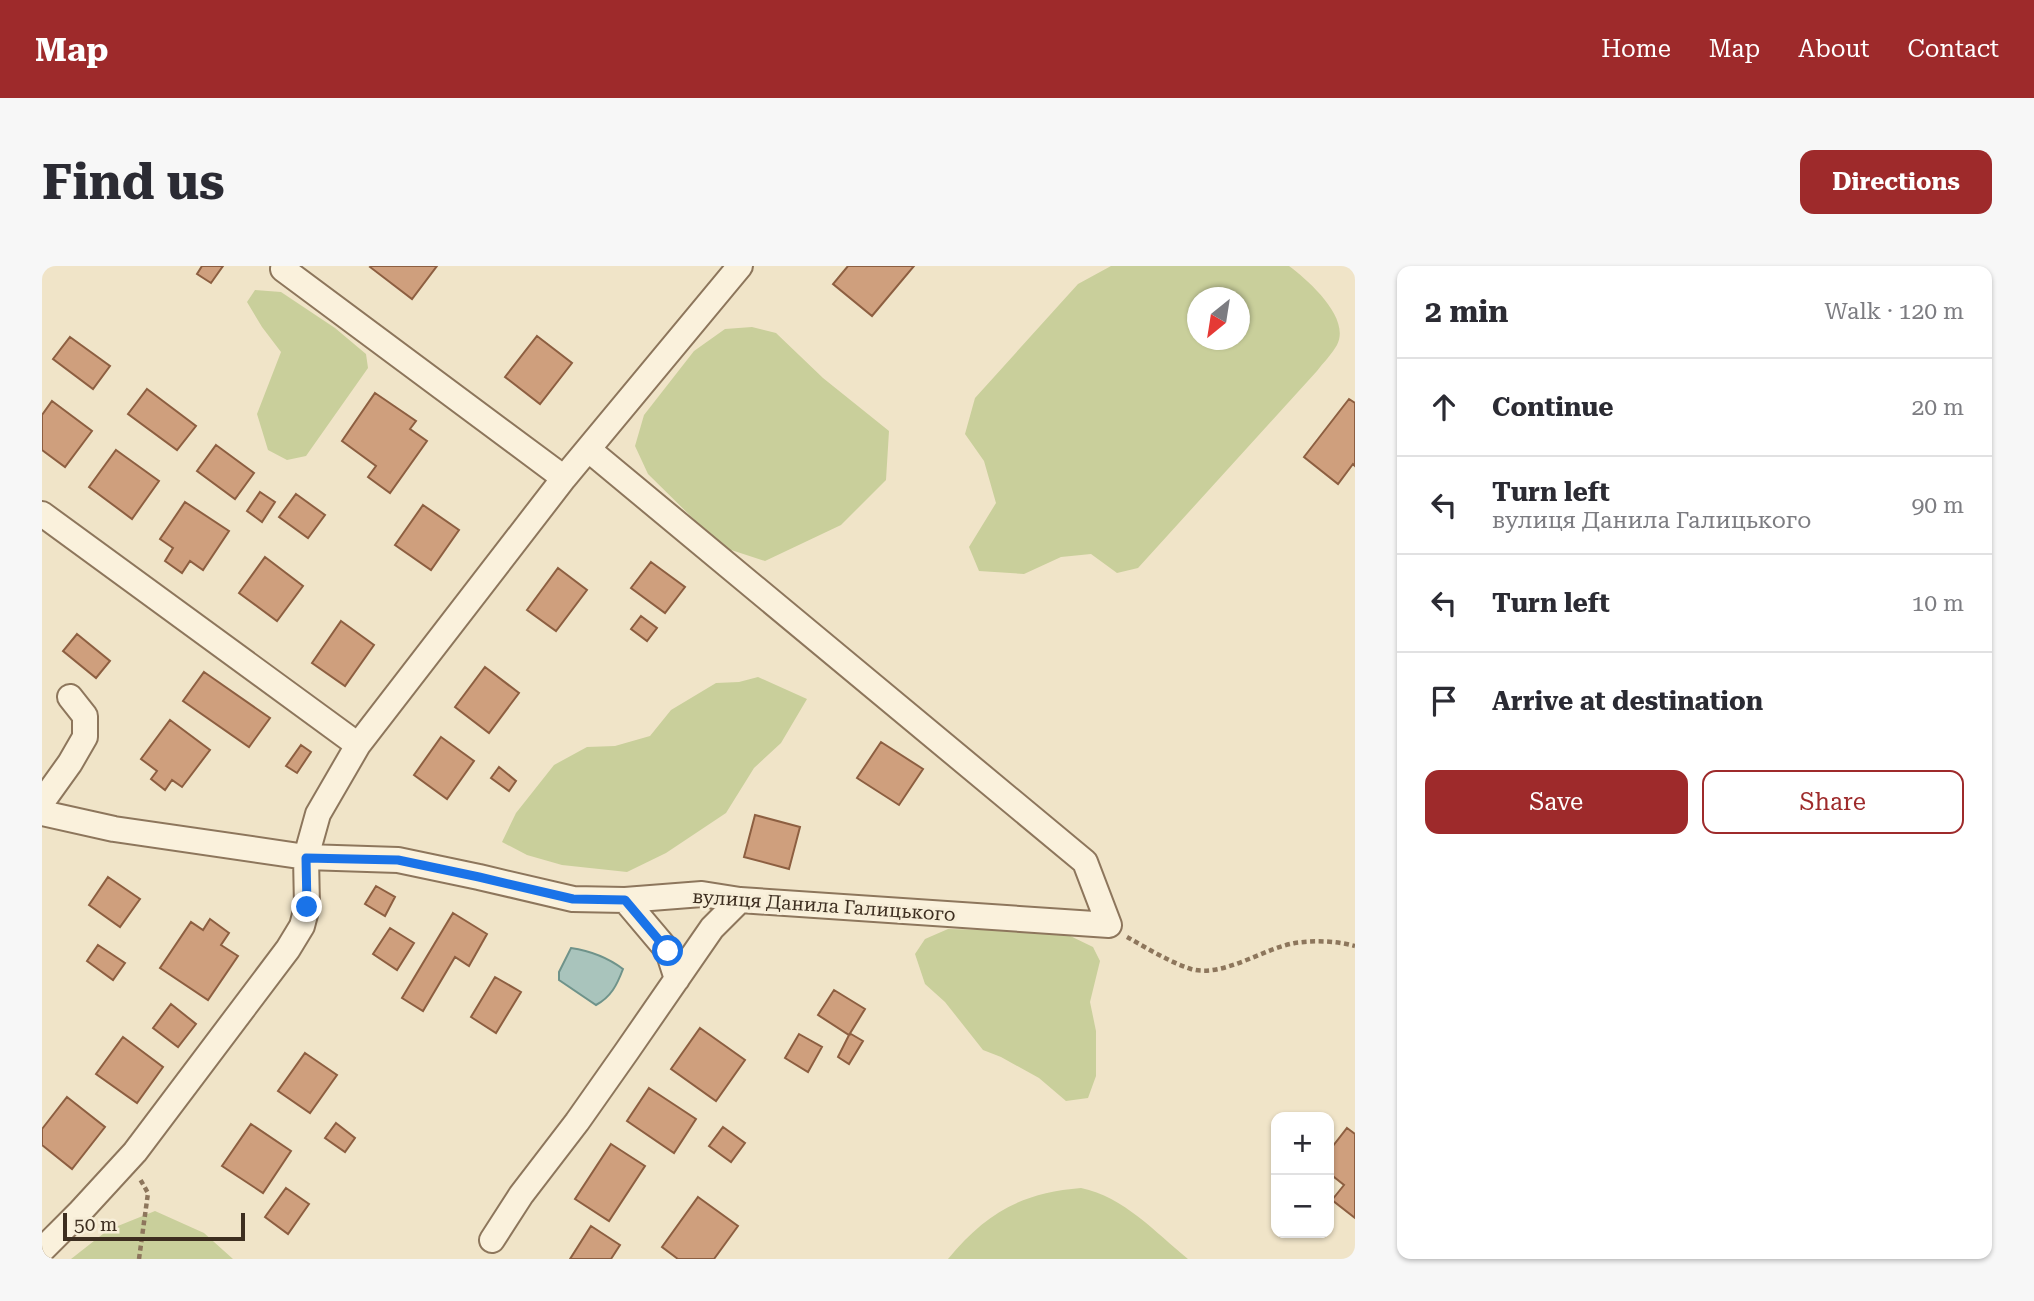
<!DOCTYPE html>
<html lang="en">
<head>
<meta charset="utf-8">
<style>
	:root { --surface:#fff; --page:#f7f7f7; --text:#2b2b33; --muted:#7c7c81; --line:#e1e1e2; --accent:#9e2a2b }
	body { margin:0; font-family:"Roboto Serif",serif; background:var(--page); color:var(--text) }
	.controls { position:absolute; right:21px; bottom:21px; display:grid; overflow:hidden; border-radius:14px; box-shadow:0 2px 5px #0004 }
	.controls button { width:63px; height:63px; display:grid; place-items:center; padding:0; border:0; border-bottom:2px solid var(--line); background:var(--surface); color:var(--text); font:35px sans-serif }
	.compass { position:absolute; left:1145px; top:21px; width:63px; height:63px; border-radius:50%; background:var(--surface); box-shadow:0 2px 5px #0004; rotate:210deg }
	.scale { position:absolute; left:21px; bottom:18px; width:182px; box-sizing:border-box; padding-left:7px; border:4px solid #3d2e20; border-top:0; font-size:19px; line-height:24px; white-space:nowrap; color:#3d2e20; -webkit-text-stroke:5px #f7eed8; paint-order:stroke }
	.stop { position:absolute; width:21px; height:21px; margin:-16px; border:5px solid #1a73e8; border-radius:50%; background:#fff }
	.stop.end { background:#1a73e8; border-color:#fff; box-shadow:0 2px 7px #0008 }
	.list { margin:0; padding:0; list-style:none }
	h2 { display:flex; justify-content:space-between; align-items:center; height:91px; margin:0; padding:0 28px; font-size:30px }
	h2 small { font-size:23px; font-weight:400; color:var(--muted) }
	.list li { display:grid; grid-template-columns:46px 1fr auto; gap:21px; align-items:center; box-sizing:border-box; height:98px; padding:0 28px; border-top:2px solid var(--line) }
	.list b { display:block; font-size:26px; white-space:nowrap }
	.list p { margin:0; font-size:23px; white-space:nowrap; color:var(--muted) }
	.list em { font-size:23px; font-style:normal; color:var(--muted) }
	.actions { display:flex; gap:14px; padding:21px 28px }
	.actions a { flex:1; padding:16px 0; border:2px solid var(--accent); border-radius:14px; text-align:center; font-size:24px; color:var(--accent) }
	.actions .main { background:var(--accent); color:#fff }
	.icon { flex:none; width:38px; height:38px; fill:none; stroke:currentColor; stroke-width:2; stroke-linecap:round; stroke-linejoin:round }
	.map { position:relative; flex:none; width:1313px; height:993px; overflow:hidden; border-radius:14px }
	header { display:flex; align-items:center; gap:42px; box-sizing:border-box; height:98px; padding:0 35px; background:var(--accent); color:#fff }
	header strong { font-size:33px }
	nav { display:flex; gap:38px; margin-inline-start:auto; font-size:24px }
	.intro { display:flex; align-items:center; justify-content:space-between; box-sizing:border-box; height:168px; padding:0 42px }
	h1 { margin:0; font-size:49px }
	.button { padding:18px 32px; border-radius:14px; background:var(--accent); color:#fff; font-size:24px; font-weight:700 }
	main { display:flex; gap:42px; padding:0 42px }
	aside { flex:1; background:var(--surface); border-radius:14px; box-shadow:0 2px 5px #0004 }
	.map>svg:first-child { display:block }
	.green { fill:#c9cf9b; fill-rule:evenodd }
	.water { fill:#a9c4bc; stroke:#6f938a; stroke-width:2 }
	.building { fill:#cf9f7d; stroke:#8d5f41; stroke-width:2 }
	.lines { fill:none; stroke-linecap:round; stroke-linejoin:round }
	.minor-casing { stroke:#8d765c; stroke-width:28 }
	.path { stroke:#8d765c; stroke-width:4.5; stroke-dasharray:5 3.5; stroke-linecap:butt }
	.minor { stroke:#faf1dc; stroke-width:24 }
	.route { stroke:#1a73e8; stroke-width:9 }
	.labels { text-anchor:middle; stroke-width:6; stroke-linejoin:round; paint-order:stroke }
	.street-label { font-size:19px; fill:#3d2e20; stroke:#f7eed8 }
</style>
</head>
<body>
<header>
<strong>Map</strong>
<nav><a>Home</a><a>Map</a><a>About</a><a>Contact</a></nav>
</header>
<div class="intro"><h1>Find us</h1><a class="button">Directions</a></div>
<main>
<div class="map">
<svg width="1313" height="993" viewBox="0 0 1313 993">
	<rect width="100%" height="100%" fill="#f0e4c8"/>
	<path class="green" d="M1069,0h178c20,15 62,52 48,79 -5,9 -14,18 -20,26l-179,197 -21,5 -26,-19 -30,3 -37,17 -45,-3 -10,-24 27,-44 -12,-42 -19,-27 10,-36 103,-114zM1156,32h42v42h-42z
		M213,24l26,2 54,36 31,26 2,14 -62,88 -19,4 -19,-10 -11,-36 24,-62 -19,-25 -15,-25z
		M710,61l24,6 47,45 66,53 -3,49 -45,45 -76,36 -43,-14 -74,-73 -13,-28 9,-31 50,-64 31,-22z
		M716,411l49,22 -26,44 -27,25 -28,45 -60,40 -39,19 -65,-7 -35,-10 -25,-13 14,-29 38,-48 33,-18 28,-1 35,-10 21,-26 45,-27 23,-1z
		M906,663l114,3 31,15 7,14 -10,41 6,29v45l-8,22 -22,3 -27,-23 -38,-21 -18,-7 -38,-48 -20,-18 -10,-30 10,-15z
		M1039,922c43,9 74,44 107,71h-240c38,-46 73,-66 133,-71z
		M113,945l49,22 29,26h-162l37,-29z"/>
	<path class="water" d="M529,682c20,3 36,9 52,21 -6,16 -12,28 -27,36l-37,-25v-8z"/>
	<path class="building" d="M160,0h21l-12,17 -14,-9z
		M329,0h66l-25,33 -42,-32z
		M806,0h66l-42,50 -39,-32z
		M495,70l35,27 -32,41 -35,-27z
		M28,71l40,29 -17,23 -40,-30z
		M105,123l49,37 -19,24 -49,-36z
		M333,127l41,28 -6,8 17,12 -37,52 -22,-16 8,-11 -34,-25z
		M1307,133l6,4v63l-2,-2 -15,20 -34,-27z
		M10,135l40,30 -27,36 -23,-17v-35z
		M174,179l38,28 -19,26 -38,-28z
		M74,184l43,31 -27,38 -43,-32z
		M218,226l15,10 -13,20 -15,-11z
		M254,228l29,21 -17,23 -29,-21z
		M143,236l44,29 -26,39 -13,-9 -8,12 -17,-12 8,-13 -13,-9z
		M381,239l36,25 -28,40 -36,-25z
		M223,291l38,29 -26,35 -38,-28z
		M609,296l34,25 -20,26 -34,-25z
		M516,302l29,22 -31,41 -29,-21z
		M599,350l16,12 -10,13 -16,-12z
		M299,355l33,24 -29,41 -33,-23z
		M35,368l33,27 -14,17 -33,-27z
		M443,401l34,26 -30,40 -34,-26z
		M162,406l66,46 -21,29 -66,-46z
		M128,454l40,30 -28,37 -10,-7 -7,10 -14,-11 6,-8 -16,-12z
		M399,471l33,24 -27,38 -33,-24z
		M839,476l42,27 -24,36 -42,-27z
		M259,479l10,7 -14,21 -11,-7z
		M457,501l17,14 -7,10 -18,-13z
		M713,549l45,12 -11,42 -45,-12z
		M66,611l32,22 -20,28 -31,-22z
		M334,620l19,11 -10,19 -20,-12z
		M411,647l34,21 -18,32 -14,-9 -32,54 -21,-13z
		M168,653l19,14 -8,12 17,11 -30,44 -48,-32 31,-46 12,8z
		M348,662l24,15 -17,27 -24,-16z
		M56,679l27,18 -12,17 -26,-19z
		M453,711l26,15 -25,41 -25,-16z
		M792,724l31,19 -16,26 -31,-20z
		M129,738l25,20 -18,23 -25,-19z
		M658,762l45,32 -29,41 -45,-32z
		M757,768l23,13 -14,25 -23,-14z
		M809,768l12,7 -14,23 -11,-7 11,-22z
		M81,771l40,30 -26,36 -41,-29z
		M263,787l32,22 -27,38 -32,-22z
		M607,822l47,31 -22,34 -47,-32z
		M25,831l38,30 -33,42 -30,-24v-16z
		M294,857l19,15 -10,14 -20,-14z
		M209,858l40,27 -28,42 -41,-27z
		M681,861l22,16 -14,19 -22,-16z
		M1305,862l8,6v84l-23,-18 12,-15 -15,-12v-22z
		M569,878l34,22 -36,55 -34,-22z
		M244,922l23,16 -21,30 -23,-17z
		M656,931l40,29 -24,33h-36l-16,-12z
		M549,960l29,19 -9,14h-41z"/>
	<g class="lines">
		<defs>
			<path id="minor" d="M241,3l281,209
				M0,248l316,231
				M0,536l28,-39 15,-26v-21l-15,-19
				M0,547l72,16 192,28 92,3 81,17 94,22 52,1 77,-6 38,6 369,25 -24,-63 -496,-412
				M583,634l43,51 9,28
				M450,974l29,-45 56,-73 50,-71 85,-123 28,-28
				M0,984l37,-37 56,-61 153,-203 14,-23 5,-19 -1,-50 12,-43 40,-69 206,-267 176,-212"/>
		</defs>
		<use href="#minor" class="minor-casing"/>
		<path class="path" d="M1085,671c20,11 42,25 64,32 32,9 73,-21 104,-26 20,-3 41,-2 60,3
			M97,993l9,-66 -8,-14"/>
		<use href="#minor" class="minor"/>
	</g>
	<g class="lines">
		<path class="route" d="M265,641l-1,-49 92,2 81,17 94,22 52,1 43,51"/>
	</g>
	<g class="labels">
		<g class="street-label">
			<text transform="translate(782 639) rotate(4)" y="7">вулиця Данила Галицького</text>
		</g>
	</g>
</svg>
<div class="controls">
<button>+</button>
<button>−</button>
</div>
<svg class="compass" viewBox="-18 -18 36 36"><path d="M0-13l5 13h-10z" fill="#e53935"/><path d="M0 13l5-13h-10z" fill="#7c7c81"/></svg>
<div class="scale">50 m</div>
<div class="stop" style="left:626px;top:685px"></div>
<div class="stop end" style="left:265px;top:641px"></div>
</div>
<aside>
<h2>2 min<small>Walk · 120 m</small></h2>
<ul class="list">
<li><svg class="icon" aria-label="ahead" viewBox="0 0 24 24"><path d="M12 20V5M6 11l6-6 6 6"/></svg><div><b>Continue</b></div><em>20 m</em></li>
<li><svg class="icon" aria-label="left" viewBox="0 0 24 24"><path d="M17 20v-9H6M10 6l-5 5 5 5"/></svg><div><b>Turn left</b><p>вулиця Данила Галицького</p></div><em>90 m</em></li>
<li><svg class="icon" aria-label="left" viewBox="0 0 24 24"><path d="M17 20v-9H6M10 6l-5 5 5 5"/></svg><div><b>Turn left</b></div><em>10 m</em></li>
<li><svg class="icon" aria-label="arrive" viewBox="0 0 24 24"><path d="M6 21V4h12l-3 4 3 4H6"/></svg><div><b>Arrive at destination</b></div></li>
</ul>
<div class="actions"><a class="main">Save</a><a>Share</a></div>
</aside>
</main>
</body>
</html>
